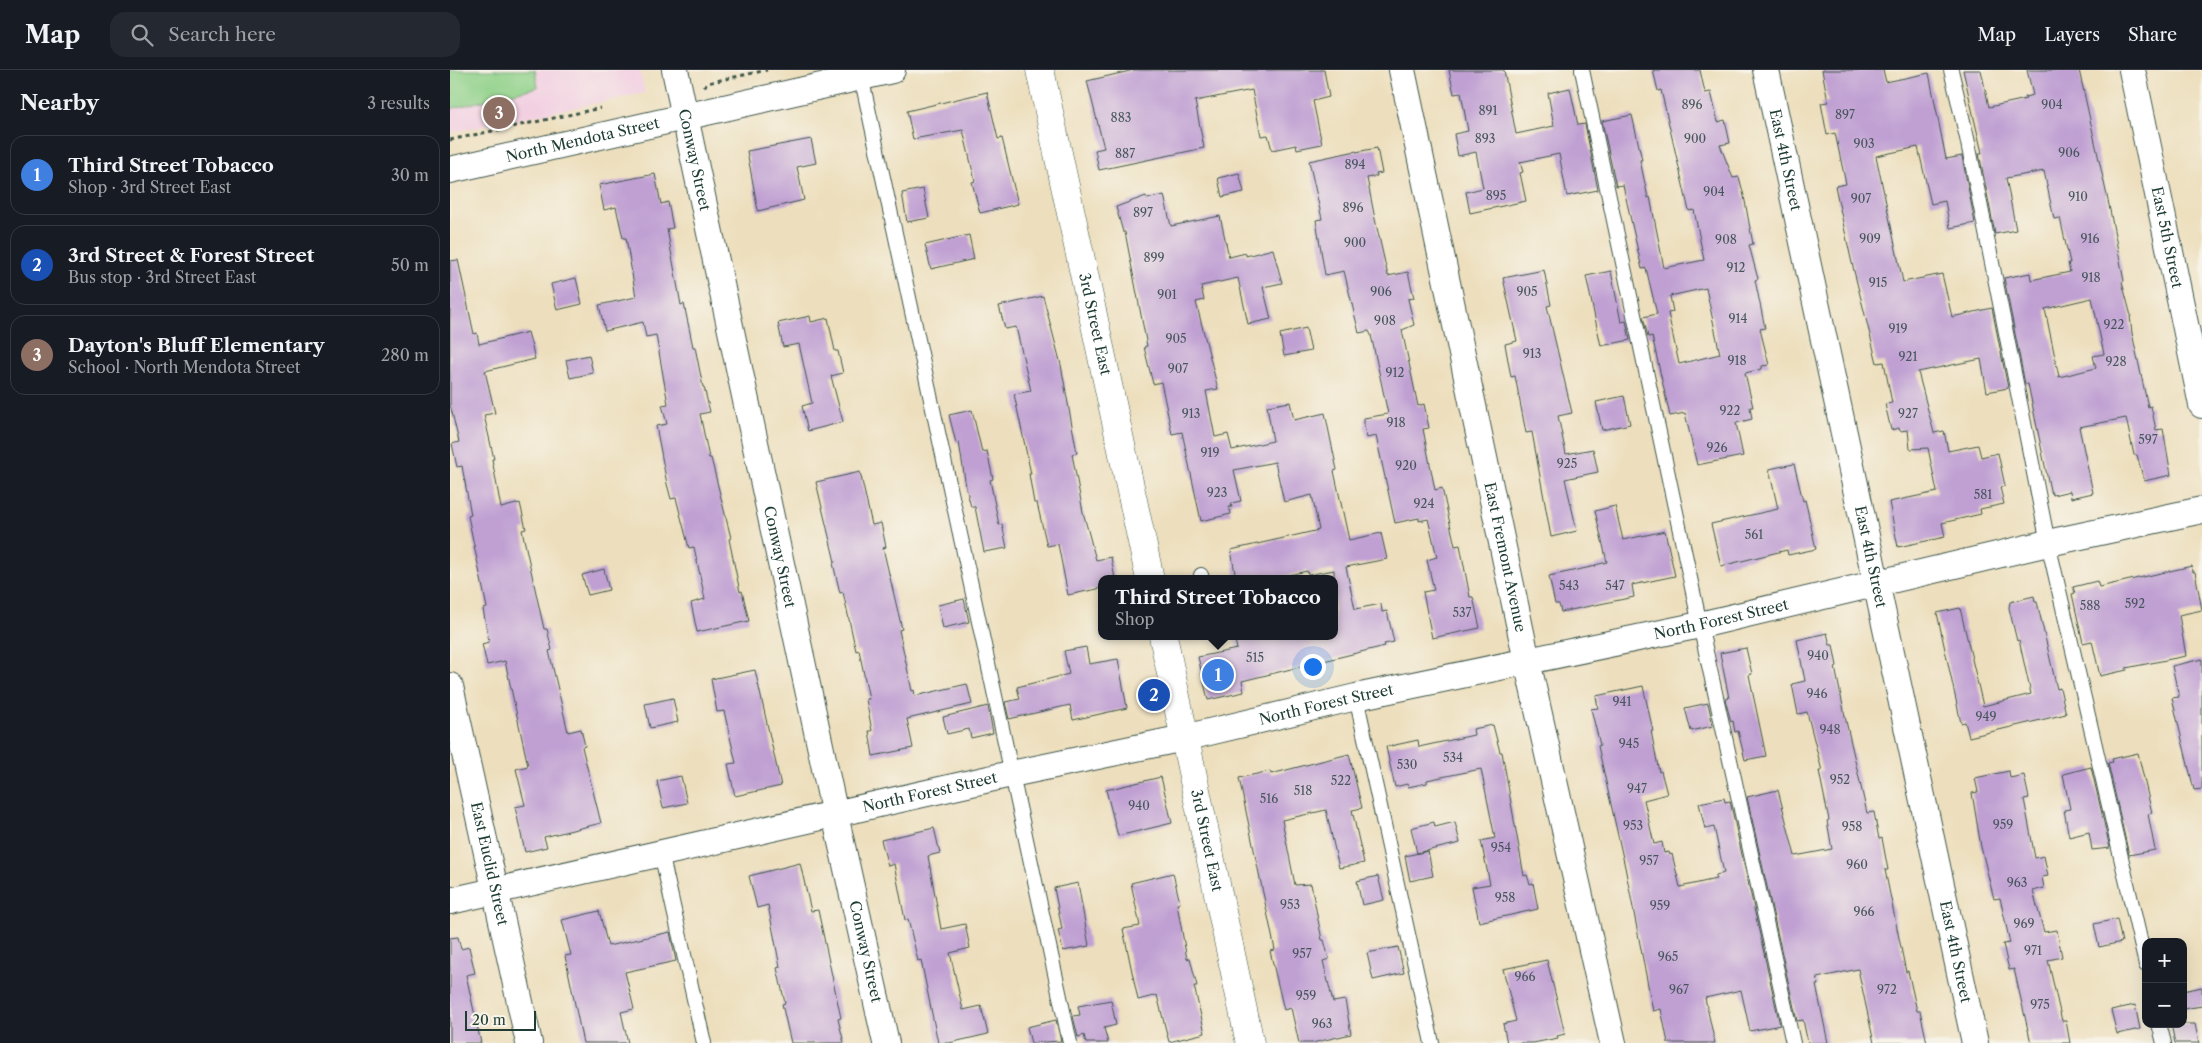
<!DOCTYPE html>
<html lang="en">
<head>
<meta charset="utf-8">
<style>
	:root { --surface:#171b24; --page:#242831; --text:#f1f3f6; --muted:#9ea1a6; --line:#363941; --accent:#b45309 }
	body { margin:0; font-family:"Libre Caslon Text",serif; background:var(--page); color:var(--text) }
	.controls { position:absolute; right:15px; bottom:15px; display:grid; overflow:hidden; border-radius:10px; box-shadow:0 5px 20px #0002 }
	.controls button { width:45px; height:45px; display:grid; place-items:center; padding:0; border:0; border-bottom:1px solid var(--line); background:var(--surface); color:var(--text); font:25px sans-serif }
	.scale { position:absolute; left:15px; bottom:12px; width:71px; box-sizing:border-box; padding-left:5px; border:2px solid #1f3d34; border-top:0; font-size:14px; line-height:18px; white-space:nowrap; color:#1f3d34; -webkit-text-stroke:4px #f7f3e8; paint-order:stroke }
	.you { position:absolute; left:862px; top:596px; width:18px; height:18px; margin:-12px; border:4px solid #fff; border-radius:50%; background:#1a73e8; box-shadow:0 0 0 8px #1a73e833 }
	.badge { display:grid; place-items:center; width:32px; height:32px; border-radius:50%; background:var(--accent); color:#fff; font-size:16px; font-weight:700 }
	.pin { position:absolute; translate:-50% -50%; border:2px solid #fff; box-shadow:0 1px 5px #0006 }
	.popup { position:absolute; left:648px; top:505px; width:240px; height:65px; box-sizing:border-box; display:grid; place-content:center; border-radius:10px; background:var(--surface); filter:drop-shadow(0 1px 4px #0005); font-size:16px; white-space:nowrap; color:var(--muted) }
	.popup b { font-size:19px; color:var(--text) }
	.popup::after { content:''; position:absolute; left:50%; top:100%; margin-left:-10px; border:10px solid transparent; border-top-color:var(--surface) }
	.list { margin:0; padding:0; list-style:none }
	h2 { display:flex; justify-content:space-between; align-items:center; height:65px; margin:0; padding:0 20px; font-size:21px }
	h2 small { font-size:16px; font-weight:400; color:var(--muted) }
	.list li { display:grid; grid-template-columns:32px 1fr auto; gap:15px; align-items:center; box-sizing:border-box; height:80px; margin:0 10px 10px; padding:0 10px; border:1px solid var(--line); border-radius:15px }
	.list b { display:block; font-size:19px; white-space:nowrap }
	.list p { margin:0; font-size:16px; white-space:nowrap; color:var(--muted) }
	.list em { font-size:16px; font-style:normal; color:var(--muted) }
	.icon { flex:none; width:28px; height:28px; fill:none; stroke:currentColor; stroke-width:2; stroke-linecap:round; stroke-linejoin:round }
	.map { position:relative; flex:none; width:1752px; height:973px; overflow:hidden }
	header { display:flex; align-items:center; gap:30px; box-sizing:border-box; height:70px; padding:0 25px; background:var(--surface); border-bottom:1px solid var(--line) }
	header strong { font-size:24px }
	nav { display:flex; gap:28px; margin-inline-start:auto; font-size:18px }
	.search { width:350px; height:45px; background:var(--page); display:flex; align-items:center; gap:12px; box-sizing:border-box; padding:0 18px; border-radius:15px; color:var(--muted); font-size:19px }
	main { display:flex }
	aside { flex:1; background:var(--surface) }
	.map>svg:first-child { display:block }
	.built { fill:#f2cfe2 }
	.green { fill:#8fd189; stroke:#57875e }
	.building { fill:#c0a0d3; fill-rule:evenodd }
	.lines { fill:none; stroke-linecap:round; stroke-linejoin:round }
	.service-casing { stroke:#3e5549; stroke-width:16 }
	.minor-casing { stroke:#3e5549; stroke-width:28 }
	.tertiary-casing { stroke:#3e5549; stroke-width:29 }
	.path { stroke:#3e5549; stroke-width:3; stroke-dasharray:4 4; stroke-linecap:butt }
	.service { stroke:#fff; stroke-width:14 }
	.minor { stroke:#fff; stroke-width:26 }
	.tertiary { stroke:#fff; stroke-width:28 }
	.labels { text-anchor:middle; stroke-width:4; stroke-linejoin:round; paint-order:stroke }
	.number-label { font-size:12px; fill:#47565c }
	.street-label { font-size:15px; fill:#1f3d34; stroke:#f7f3e8 }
</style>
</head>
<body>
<header>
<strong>Map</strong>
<div class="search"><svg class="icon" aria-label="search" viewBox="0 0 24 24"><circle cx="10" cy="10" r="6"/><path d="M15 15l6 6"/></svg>Search here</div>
<nav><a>Map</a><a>Layers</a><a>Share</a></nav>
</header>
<main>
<aside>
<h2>Nearby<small>3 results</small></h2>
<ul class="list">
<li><span class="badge" style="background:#3f7fe0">1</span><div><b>Third Street Tobacco</b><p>Shop · 3rd Street East</p></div><em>30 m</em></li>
<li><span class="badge" style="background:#1a4fb4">2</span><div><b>3rd Street &amp; Forest Street</b><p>Bus stop · 3rd Street East</p></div><em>50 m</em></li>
<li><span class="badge" style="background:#8d6e63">3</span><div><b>Dayton's Bluff Elementary</b><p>School · North Mendota Street</p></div><em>280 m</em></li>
</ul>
</aside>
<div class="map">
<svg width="1752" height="973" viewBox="0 0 1752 973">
	<rect width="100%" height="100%" fill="#f7f3e8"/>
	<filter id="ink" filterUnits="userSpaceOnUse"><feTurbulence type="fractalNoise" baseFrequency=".02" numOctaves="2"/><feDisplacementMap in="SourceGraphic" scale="10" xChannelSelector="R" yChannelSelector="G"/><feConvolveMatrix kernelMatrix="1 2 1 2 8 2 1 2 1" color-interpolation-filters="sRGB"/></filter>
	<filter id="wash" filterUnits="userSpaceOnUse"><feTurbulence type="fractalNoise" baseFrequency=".0096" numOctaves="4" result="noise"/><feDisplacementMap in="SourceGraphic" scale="20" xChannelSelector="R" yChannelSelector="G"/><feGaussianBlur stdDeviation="1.12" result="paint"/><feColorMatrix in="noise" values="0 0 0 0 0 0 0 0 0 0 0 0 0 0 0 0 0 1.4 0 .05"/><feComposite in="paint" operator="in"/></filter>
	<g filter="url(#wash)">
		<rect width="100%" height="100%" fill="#eddfbd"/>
		<path class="built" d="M0,0h190l5,23 -195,40z"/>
		<path class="green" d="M0,0h85l3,17 -88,22z"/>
		<g id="blocks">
			<path class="building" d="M684,0h190l5,27 -16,4 9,43 -25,5 -1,-4 -24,5 -4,-15 -7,1 -9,-46 -57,11 9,47 -105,22 -4,-20 9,-2 -17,-67z
				M999,0h55l12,64 38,-8 -6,-33 22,-5 8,37 7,-1 13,66 -31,6 -8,-42 -39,8 3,10 -3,1 6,28 -56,12 -4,-21 17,-4 -7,-36 -18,4 -4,-22 14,-3 -7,-38 -7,1z
				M1203,0h47l5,23 6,-1 7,30 7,-2 5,23 -10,2 13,33 6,-1 5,19 9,48 -4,1 9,34 -3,1 10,48 -5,1 9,36 -7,1v3l-17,4 8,34h-3l2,12 -16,4 7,33 -46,9 -12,-52 -15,3 -18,-80 -4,1 -5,-20 14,-3 -11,-46 -4,1 -19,-84 -7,1 -14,-65 30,-6 10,45h-2l8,38 2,-1 14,71 40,-8 -10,-50 -5,1 -28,-121 -3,1zM1256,218l14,66 -41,10 -11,-51 5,-1 -3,-16z
				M1372,0h61l3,12 43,-9 17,86 16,-3 13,67 -25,5 -5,-27 -14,3 -13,-57 -42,9 27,126 39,-8 10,43 40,-9 16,80 -21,4 -6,-33 -63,13 16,61 10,-2 4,20 30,-6 3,12 17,-4 7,33 -5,1 4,17 -24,5 1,5 -39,9 3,14 -47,10 -9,-45 48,-10 -9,-44 -18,1 -2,-19 -8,1 -1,-3 -8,2 -6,-26 7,-1 -8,-41 -7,1 -26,-104 -16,-73 11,-2 -11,-51 -8,2 -6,-32 7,-1z
				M1513,0h18l8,37 37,-8 -1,-2 8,-2 -6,-25h52l30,135 15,76 -2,1 9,34h-1l2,17 16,74 3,-1 5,24 7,-1 8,46 -27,6 -7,-26h-3l-8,-37 -47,9 14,66 -22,5 -1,-7 -17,4 -3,-5 -22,-106h-3l-21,-106 26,-5 1,7 39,-8 -2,-9h2l-10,-45 -6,1 -10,-48 -38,7 10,52 -21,4 -16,-81h3zM1642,228l12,56 -11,2 3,12 -37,9 -14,-68z
				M537,22l11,47 4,-1 16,66 -38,9 -8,-31 3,-1 -12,-51 -50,9 -6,-28z
				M361,69l5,24 -19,4 7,33 -46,11 -11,-60z
				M927,78l5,25 -6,1 1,2 -10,2 8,41 13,57 20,-4 6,26 -6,1 6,26 -12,5 16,76 6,-2 5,24 -6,1 12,61 7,-2 13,58 5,-1 10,52h3l7,31 -48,10 -9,-46 11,-2 -7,-30 10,-3 -9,-38 -9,2v-3l-24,5 -19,-87 -9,2 -3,-12v-8l24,-4 -17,-79 -2,-4 -10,2 -15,-62 -19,4 -9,-55 6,-1 -13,-58 47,-10v1z
				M789,103l5,19 -22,5 -4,-19z
				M205,104l6,30 7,-2 5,26 -6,1 14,76 3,-1 9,43h2l8,40h1l6,25 -10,2 9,44h2l20,80 -2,1 11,53 2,-1 7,30 -52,11 -6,-29 14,-4 -11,-52 -5,1 -13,-50 -5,1 -4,-15 -11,-58 11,-2 -5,-19 6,-1 -12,-69 -10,2 -3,-15 -38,9 -6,-26 37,-8 -10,-59h-3l-7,-31 -12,3 -5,-25z
				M473,119l6,29 -22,4 -5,-29z
				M714,125l7,31 49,-10 9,41 17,-4v3l27,-7 9,34 -19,4 8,32 -23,5 -10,-46 -37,8 3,14 -8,2 22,87 -12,2 9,46 13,-3 4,16 41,-9 -6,-35 23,-4 4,18 31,-7 12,57 -3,1 15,69 32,-7 6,26 -41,8 9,42 26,-5 1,8 5,-1 7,31 -10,2 1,2 -143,35 2,11 -36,8 -10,-43 39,-8 -3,-13h100v-66l-26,5 -1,-4 -36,8h-35l-5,-29 88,-20 -7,-35 -28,7 -9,-40 -41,8 7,31 -10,2 1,4h-3l2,7 -30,7 -19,-89 -10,2 -11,-52 -8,2 -9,-37 3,-1 -22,-114h-2l-7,-25 30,-11 1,3z
				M519,165l5,24 -43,10 -6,-24z
				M8,190l16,74 3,-1 2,11 49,-12 7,27 -50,12 10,42 -11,2 10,44h-2l9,49 19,-5 6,26 -4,1 22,99h3l5,21 -3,1 19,81 13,-3 4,17 -3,1 19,76 -57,14 3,10 -22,5 -10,-45 10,-2 -9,-36 12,-3 -23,-105 -18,4 -5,-21 7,-2 -6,-33 4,-1 -19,-92 3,-1 -9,-49 -5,1 -5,-23 7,-2 -9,-38v-143z
				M1094,200l7,35 -4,1 25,107 -14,3 8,38 27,-5 5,23 -33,7 12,52 -26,6 -19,-105 -6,1 -11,-57 -4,1 -6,-33 12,-3 -14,-63z
				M1161,201l10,51 5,-1 4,19 -29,6 -15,-70z
				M126,208l6,26 -25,6 -6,-26z
				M593,226l18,69 16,88 -5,1 11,58 13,48 15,-3 4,22h-13v9l-34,7 -10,-51 -11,2 -10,-43h-3l-5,-29h2l-17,-80 17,-3 -15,-64 -11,2 -6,-23z
				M360,246l1,6 17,-4 7,33h3l5,22 -12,3 12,46 -35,9 -6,-25 10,-3 -13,-59 -16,3 -5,-24z
				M856,258l5,23 -27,5 -4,-22z
				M139,285l4,18 -23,5 -4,-18z
				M1174,326l6,28 -28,6 -6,-28z
				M522,340l10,42 5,-1 6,28 -3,1 9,45 3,-1 5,24 -23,4 -9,-45h-4l-5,-20 -7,-45 -3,1 -7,-28z
				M1344,394l9,37 2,-1 2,8 9,41 -28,6 -1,-5 -66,16 -10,-42 67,-15 -9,-40z
				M410,402l12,53 9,-2 5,24 -3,1 19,81 -3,1 13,61 2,-1 1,6 52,-12 5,20 -65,15 6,29 -40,8 -4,-25h3l-6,-32h3l-10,-49 -3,1 -13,-59 -3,1 -7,-30 2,-1 -19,-80z
				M1165,436l8,34 42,-9 10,45 -43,9 2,12 -73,15 -2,-8h-4l-6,-28 47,-10 -1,-1 12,-3 -12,-51z
				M1742,496l1,6h2l7,38 -23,5 7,41 -60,12 1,2 -27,6 -8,-35 -9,2 -11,-49 3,-1 -2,-6 24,-6 2,6z
				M154,499l5,21 -21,5 -6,-20z
				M1584,526l1,6h2l20,87 3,-1 6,26 -97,23 -4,-15 -4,1 -24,-110 23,-5 23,98 48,-12 -12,-54 -2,1 -8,-33 1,-6z
				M514,529l5,23 -26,6 -5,-23z
				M1377,563l3,12h3l4,21 -2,1 11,54 21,92 7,-1 5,27 3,-1 6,32h-3l21,102 2,-1 9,40h3l7,32h-53l-16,-74 -41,9 1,7h-2l12,58h-20l-5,-23 -6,1 -50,-224 31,-7 17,66 37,-7 -5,-28 2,-1 -10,-49h3l-15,-59 -9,2 -6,-30 13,-3 -8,-41z
				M636,577l3,17 29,-5 9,49 -54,12 -3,-15 -61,14 -4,-17 15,-3 -3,-12 52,-13 -5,-23z
				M1296,578l6,26 -3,1 17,81 -21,4 -7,-29 -3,1 -2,-11 -2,1 -6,-23 4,-1 -9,-45z
				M1752,589v130l-8,1 -22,-92 7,-1 -7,-31z
				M305,600l26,116 -46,10 -7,-32 8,-1 -12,-52 -7,1 -6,-33z
				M1193,616l10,45h-2l8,41 2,-1 6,23 -23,6 10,44 8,-2 2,11 5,-1 1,3 2,-1 8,33 36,-8v-4l8,-2 -10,-46 -9,2 -6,-26 25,-5 1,4 5,-1 50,224 -30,6 -9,-41 -36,8 10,45h-47l-7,-34 -8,2 -28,-144 -27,-121 2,-1 -9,-36 7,-1 -2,-12z
				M223,628l5,24 -28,6 -5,-24z
				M1258,633l5,23 -22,5 -6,-23z
				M538,636l5,27 -22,5 -2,-9 -22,5 -4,-17z
				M1043,655l7,27h2l22,124 3,-1 3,9 3,-1 5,26 -59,13 -7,-35 18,-3 -9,-43 14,-3 -14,-69 -54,11v3l-19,4 -1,-3 -12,3 -9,-40 32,-7 1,7 55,-12 -1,-6z
				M1688,683l14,60 -4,1 7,36 -26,5 -21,-92 5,-1 -1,-3z
				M899,684l13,54 -10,2 12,53 -25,5 -13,-58 -44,10 13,65 16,-1 11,56h2l5,19 -6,2 10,41 12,-2 6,34 -39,9h-13l-8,-35 -7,2 -14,-59 5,-1 -36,-172 31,-7 1,3z
				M1641,697l19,81 -18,2 -3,-18 -20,5 -5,-27 6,-1 -7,-35z
				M1559,701l1,7 14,-3 5,23 -5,1 11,59 9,-2 4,20 -6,1 2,11 -11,3 11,41 13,-2 5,27 -14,3 14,61h4l4,22h-39l-17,-74 -5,1 -6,-26 7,-1 -10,-45 -6,1 -13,-52 -9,-54 6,-1 -3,-14z
				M231,706l6,27 -24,5 -6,-27z
				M711,707l11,46 -54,13 -12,-46z
				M984,752l1,5 20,-5 5,21 -43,10 -6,-25z
				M484,758l6,25 -12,3 13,73 24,-5 5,24 -20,5 13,57 18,-4 7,28 -39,9h-11l-17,-83 -3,1 -10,-42 -3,1 -11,-56 -6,2 -7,-26z
				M978,781l5,25 -23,5 -5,-25z
				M350,793l11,48 7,-1 23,108 -3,1 6,24h-53l-9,-39 3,-1 -8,-35 3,-1 -12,-62 -11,3 -8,-32z
				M723,803l7,30 -3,1 10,55 3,-1 7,28h-3l11,47 -36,9 -12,-47 -19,5 -15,-71 17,-3 -9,-43z
				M928,806l6,24 -22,5 -5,-24z
				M628,813l11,63 -26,5 -5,-21 4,-1 -8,-41z
				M149,841l9,35 62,-14 6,29 -51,11 9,37 -13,3 7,31h-45l-18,-87 6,-1 -9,-35z
				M1667,849l5,23 -23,5 -5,-23z
				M8,867l3,12 8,-2 6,26 -9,2 15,68h-31v-105z
				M948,877l6,26 -31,7 -6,-27z
				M1097,890l18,74 -8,2 1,2 -25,5h-26l-4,-19 13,-3 -13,-52z
				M1752,917v19l-19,3v-18z
				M661,930l5,25 -12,3 4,15h-22l-2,-8 -6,2 -5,-21 7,-1 -2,-9z
				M1685,935l5,24 -23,5 -6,-24z
				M606,950l5,21 -30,2 -4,-16z
				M1721,954h24l4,19h-24z"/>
		</g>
	</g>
	<g filter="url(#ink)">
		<use href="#blocks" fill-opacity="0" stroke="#3e5549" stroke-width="1"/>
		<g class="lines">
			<defs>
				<path id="service" d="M1132,0l118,555 93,418
					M1501,0l16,68 81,405 98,422
					M410,1l210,972
					M751,505l1,4
					M906,627l76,346
					M211,783l43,190
					M1709,954l5,19"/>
				<g id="minor">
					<path id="s1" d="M225,0l160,745 51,228"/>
					<path id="s2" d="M952,0l125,591 86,382"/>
					<path id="s3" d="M1316,0l209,973"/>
					<path id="s4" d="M1682,0l70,335"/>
					<path id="s5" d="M0,100l442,-100"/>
					<path id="s6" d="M0,616l79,357"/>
					<path id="s7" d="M0,831l561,-127 173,-36 172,-41 344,-72 348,-82 154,-33"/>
				</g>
				<g id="tertiary">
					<path id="s8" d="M590,0l110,509"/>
					<path id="s9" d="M713,566l87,407"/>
				</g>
			</defs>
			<use href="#service" class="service-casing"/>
			<use href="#minor" class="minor-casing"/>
			<use href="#tertiary" class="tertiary-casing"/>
			<path class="path" d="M254,17l3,-4 60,-13
				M0,70l151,-32"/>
			<use href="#service" class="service"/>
			<use href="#minor" class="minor"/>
			<use href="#tertiary" class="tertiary"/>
		</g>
	</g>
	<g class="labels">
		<g class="number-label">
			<text x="1242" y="39">896</text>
			<text x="1602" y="39">904</text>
			<text x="1038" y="45">891</text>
			<text x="1395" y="49">897</text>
			<text x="671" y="52">883</text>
			<text x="1035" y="73">893</text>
			<text x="1245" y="73">900</text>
			<text x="1414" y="78">903</text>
			<text x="1619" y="87">906</text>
			<text x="675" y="88">887</text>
			<text x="905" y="99">894</text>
			<text x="1264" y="126">904</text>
			<text x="1046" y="130">895</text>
			<text x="1628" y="131">910</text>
			<text x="1411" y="133">907</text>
			<text x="903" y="142">896</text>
			<text x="693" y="147">897</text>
			<text x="1420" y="173">909</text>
			<text x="1640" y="173">916</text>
			<text x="1276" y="174">908</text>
			<text x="905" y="177">900</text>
			<text x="704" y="192">899</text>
			<text x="1286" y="202">912</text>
			<text x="1641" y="212">918</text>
			<text x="1428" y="217">915</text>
			<text x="931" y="226">906</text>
			<text x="1077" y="226">905</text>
			<text x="717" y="229">901</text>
			<text x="1288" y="253">914</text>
			<text x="935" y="255">908</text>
			<text x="1664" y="259">922</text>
			<text x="1448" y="263">919</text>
			<text x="726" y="273">905</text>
			<text x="1082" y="288">913</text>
			<text x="1458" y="291">921</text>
			<text x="1287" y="295">918</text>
			<text x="1666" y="296">928</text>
			<text x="728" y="303">907</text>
			<text x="945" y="307">912</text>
			<text x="1280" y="345">922</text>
			<text x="741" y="348">913</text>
			<text x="1458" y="348">927</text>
			<text x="946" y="357">918</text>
			<text x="1698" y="374">597</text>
			<text x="1267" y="382">926</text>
			<text x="760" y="387">919</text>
			<text x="1117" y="398">925</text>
			<text x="956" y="400">920</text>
			<text x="767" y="427">923</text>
			<text x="1533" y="429">581</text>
			<text x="974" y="438">924</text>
			<text x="1304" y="469">561</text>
			<text x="1119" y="520">543</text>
			<text x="1165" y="520">547</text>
			<text x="1685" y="538">592</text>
			<text x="1640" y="540">588</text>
			<text x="1012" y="547">537</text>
			<text x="1368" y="590">940</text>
			<text x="805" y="592">515</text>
			<text x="1367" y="628">946</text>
			<text x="1172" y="636">941</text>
			<text x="1536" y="651">949</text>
			<text x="1380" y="664">948</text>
			<text x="1179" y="678">945</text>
			<text x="1003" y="692">534</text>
			<text x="957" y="699">530</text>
			<text x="1390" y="714">952</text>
			<text x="891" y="715">522</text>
			<text x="1187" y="723">947</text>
			<text x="853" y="725">518</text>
			<text x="819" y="733">516</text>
			<text x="689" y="740">940</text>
			<text x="1553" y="759">959</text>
			<text x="1183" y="760">953</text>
			<text x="1402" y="761">958</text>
			<text x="1051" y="782">954</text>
			<text x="1199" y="795">957</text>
			<text x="1407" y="799">960</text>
			<text x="1567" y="817">963</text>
			<text x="1055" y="832">958</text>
			<text x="840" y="839">953</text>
			<text x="1210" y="840">959</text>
			<text x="1414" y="846">966</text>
			<text x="1574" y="858">969</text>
			<text x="1583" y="885">971</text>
			<text x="852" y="888">957</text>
			<text x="1218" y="891">965</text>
			<text x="1075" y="911">966</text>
			<text x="1229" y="924">967</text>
			<text x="1437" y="924">972</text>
			<text x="856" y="930">959</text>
			<text x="1590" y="939">975</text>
			<text x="872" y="958">963</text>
		</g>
		<g class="street-label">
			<text dy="5" stroke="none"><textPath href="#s5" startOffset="136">North Mendota Street</textPath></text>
			<text dy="5" stroke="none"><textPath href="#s1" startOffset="92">Conway Street</textPath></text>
			<text dy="5" stroke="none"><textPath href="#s3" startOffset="92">East 4th Street</textPath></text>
			<text dy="5" stroke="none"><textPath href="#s4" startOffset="171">East 5th Street</textPath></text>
			<text dy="5" stroke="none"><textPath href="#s8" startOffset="260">3rd Street East</textPath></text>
			<text dy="5" stroke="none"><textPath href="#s3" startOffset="498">East 4th Street</textPath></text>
			<text dy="5" stroke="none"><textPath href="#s1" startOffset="498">Conway Street</textPath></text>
			<text dy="5" stroke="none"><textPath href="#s2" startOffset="498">East Fremont Avenue</textPath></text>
			<text dy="5" stroke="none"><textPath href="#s7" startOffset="1302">North Forest Street</textPath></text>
			<text dy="5" stroke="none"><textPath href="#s7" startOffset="898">North Forest Street</textPath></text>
			<text dy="5" stroke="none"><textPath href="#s7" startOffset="492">North Forest Street</textPath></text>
			<text dy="5" stroke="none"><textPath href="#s9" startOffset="209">3rd Street East</textPath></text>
			<text dy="5" stroke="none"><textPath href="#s6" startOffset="182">East Euclid Street</textPath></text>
			<text dy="5" stroke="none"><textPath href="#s1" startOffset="902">Conway Street</textPath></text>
			<text dy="5" stroke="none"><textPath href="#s3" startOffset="902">East 4th Street</textPath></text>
		</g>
	</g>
</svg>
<div class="controls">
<button>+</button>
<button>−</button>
</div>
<div class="scale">20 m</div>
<div class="you"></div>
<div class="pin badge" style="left:768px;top:605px;background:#3f7fe0">1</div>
<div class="popup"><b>Third Street Tobacco</b>Shop</div>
<div class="pin badge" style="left:704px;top:625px;background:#1a4fb4">2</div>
<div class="pin badge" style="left:49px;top:43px;background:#8d6e63">3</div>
</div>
</main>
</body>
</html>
